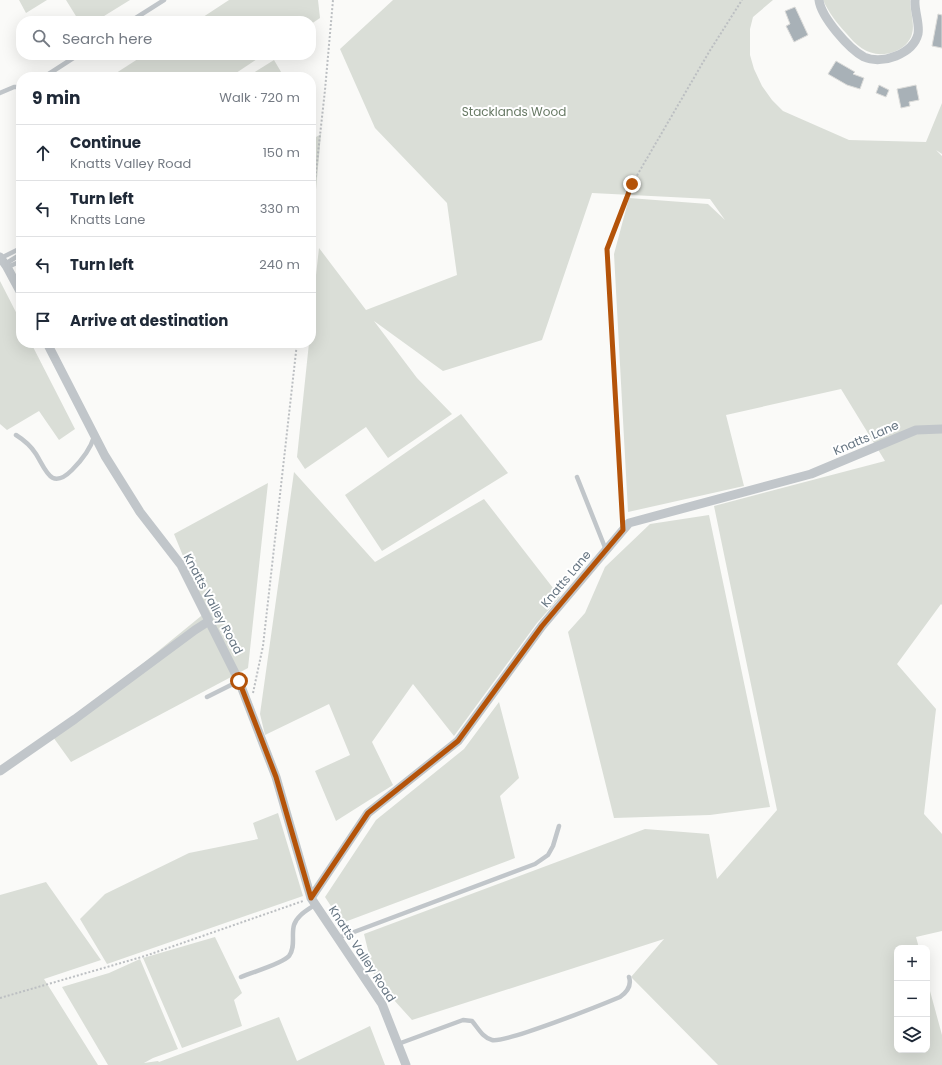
<!DOCTYPE html>
<html lang="en">
<head>
<meta charset="utf-8">
<style>
	:root { --surface:#fff; --page:#f2f2f3; --text:#1f2937; --muted:#747a83; --line:#e0e1e3 }
	body { margin:0; font-family:Poppins,sans-serif; background:var(--page); color:var(--text) }
	.controls { position:absolute; right:12px; bottom:12px; display:grid; overflow:hidden; border-radius:8px; box-shadow:0 4px 16px #0002 }
	.controls button { width:36px; height:36px; display:grid; place-items:center; padding:0; border:0; border-bottom:1px solid var(--line); background:var(--surface); color:var(--text); font:20px sans-serif }
	.stop { position:absolute; width:12px; height:12px; margin:-9px; border:3px solid #b45309; border-radius:50%; background:#fff }
	.stop.end { background:#b45309; border-color:#fff; box-shadow:0 1px 4px #0008 }
	.list { margin:0; padding:0; list-style:none }
	h2 { display:flex; justify-content:space-between; align-items:center; height:52px; margin:0; padding:0 16px; font-size:17px }
	h2 small { font-size:13px; font-weight:400; color:var(--muted) }
	.list li { display:grid; grid-template-columns:26px 1fr auto; gap:12px; align-items:center; box-sizing:border-box; height:56px; padding:0 16px; border-top:1px solid var(--line) }
	.list b { display:block; font-size:15px; white-space:nowrap }
	.list p { margin:0; font-size:13px; white-space:nowrap; color:var(--muted) }
	.list em { font-size:13px; font-style:normal; color:var(--muted) }
	.icon { flex:none; width:22px; height:22px; fill:none; stroke:currentColor; stroke-width:2; stroke-linecap:round; stroke-linejoin:round }
	.map { position:relative; flex:none; width:942px; height:1065px; overflow:hidden }
	.search { position:absolute; background:var(--surface); box-shadow:0 4px 16px #0002; left:16px; top:16px; width:300px; height:44px; display:flex; align-items:center; gap:10px; box-sizing:border-box; padding:0 14px; border-radius:16px; color:var(--muted); font-size:15px }
	.panel { position:absolute; background:var(--surface); box-shadow:0 4px 16px #0002; left:16px; top:72px; width:300px; height:276px; border-radius:16px }
	.map>svg:first-child { display:block }
	.green { fill:#daded7 }
	.building { fill:#a8b1b7; stroke:#dcdcda }
	.lines { fill:none; stroke-linecap:round; stroke-linejoin:round }
	.path { stroke:#bcbfc2; stroke-width:2; stroke-dasharray:2 2; stroke-linecap:butt }
	.lane { stroke:#c1c6ca; stroke-width:4.5 }
	.street { stroke:#c1c6ca; stroke-width:9 }
	.route { stroke:#b45309; stroke-width:5 }
	.labels { text-anchor:middle; stroke-width:4; stroke-linejoin:round; paint-order:stroke }
	.park-label { font-size:12px; fill:#687a65; stroke:#fff }
	.street-label { font-size:12px; fill:#667582; stroke:#fff }
</style>
</head>
<body>
<div class="map">
<svg width="942" height="1065" viewBox="0 0 942 1065">
	<rect width="100%" height="100%" fill="#fafaf8"/>
	<path class="green" d="M19,0h28l-21,13z
		M66,0h64l-34,21h-17z
		M229,0h89l2,18 -9,6v-3h-114z
		M393,0h380l-20,17 -3,12v26l4,14 8,17 10,14 11,11 66,29 77,2 16,-39v51l-6,-4 6,6v449l-1,-1 -44,60 39,45 -12,105 18,20v97l-26,6 3,11h-22v102h30v-70l15,55v30h-224l-87,-88 33,-38 -252,81 -37,-41 -11,-45 281,-105 64,5 8,45 60,-69 -63,-304 171,-45 -44,-72 -115,26 18,71 -116,26 -14,-258 15,-56 79,6 17,16 -15,-21 -118,-6 -50,147 -99,31 -69,-50 43,57 35,36 -64,44 -22,-31 -61,42 -8,-12 12,-114h2v-23l8,-72 47,62 91,-35 -10,-72 -72,-75 -35,-79z
		M823,0h87c0,10 5,24 2,34 -2,8 -9,14 -16,17 -22,9 -37,-2 -50,-18 -10,-11 -17,-20 -23,-33z
		M144,55h119l-33,22h-120z
		M274,60l10,17h-37z
		M321,134l-9,100h-1v-94z
		M0,281l21,41v21h10l44,86 -16,11 -20,-29 -32,19 -7,-6z
		M461,414l47,59 -126,78 -37,-56z
		M294,472l81,90 109,-63 76,98 -23,26 -83,113 -41,-52 -41,58 21,43 -57,36 -21,-50 35,-16 -21,-51 -64,31 -5,-21z
		M268,483l-20,185 -177,94 -18,-25 153,-125 -32,-78z
		M709,515l61,292 -60,8 -96,3 -46,-186 17,-19 20,-46 45,-43z
		M499,702l20,76 -19,18 15,62 -173,65 -17,-26 51,-77 88,-71z
		M278,813l25,83 -196,68 -27,-45 25,-25 84,-41 69,-14 -5,-16z
		M46,882l55,78 -57,19 54,86h-98v-170z
		M215,937l27,56 -8,7 8,26 -60,22 -39,-90z
		M140,959l38,90 -25,9 -9,5 14,-2 1,1 120,-45 18,44 73,-35 15,39h-277l-46,-78 47,-14z"/>
	<path class="building" d="M795,7l13,28 -14,7 -8,-16 4,-2 -5,-13z
		M938,14l4,1v33l-10,-2z
		M836,61l19,11 -2,2 11,4 -4,11 -13,-4 -19,-11z
		M879,85l10,5 -3,7 -10,-4z
		M916,85l3,15 -10,2 1,4 -9,2 -4,-19z"/>
	<g class="lines">
		<path class="path" d="M311,217l14,-127 8,-90
			M622,517l-15,-268 25,-65 77,-132 33,-52
			M253,693l10,-47 34,-303
			M0,998l145,-42 158,-55"/>
		<path class="lane" d="M131,21l33,-21
			M44,77l34,-22
			M0,93l14,-6h7
			M1,258l20,-10
			M5,264l16,-10
			M8,267l13,-6
			M16,435c8,5 15,11 20,19 10,16 15,37 36,16 10,-10 18,-20 22,-33
			M577,477l29,73
			M207,697l32,-16
			M338,938l197,-74 13,-9 5,-9 6,-20
			M241,977c11,-5 41,-13 48,-21 7,-9 2,-21 5,-31 3,-10 14,-15 22,-21
			M398,1044l65,-24 9,1c6,7 11,17 20,19 14,3 109,-35 128,-43 7,-5 12,-11 9,-20"/>
		<path class="street" d="M819,0c2,17 30,49 45,57 18,8 49,-3 54,-23 2,-11 -4,-23 -3,-34
			M0,257l7,10 14,26
			M47,343l58,113 35,56 41,53 58,116 37,96 35,121 71,106 24,61
			M0,771l75,-52 120,-89 14,-9
			M311,898l57,-85 90,-72 84,-115 87,-103 182,-49 105,-44 26,-1"/>
	</g>
	<g class="lines">
		<path class="route" d="M239,681l37,96 35,121 57,-85 90,-72 84,-115 81,-96 -16,-281 25,-65"/>
	</g>
	<g class="labels">
		<g class="park-label">
			<text x="514" y="116">Stacklands Wood</text>
		</g>
		<g class="street-label">
			<text transform="translate(866 438) rotate(-23)" y="4">Knatts Lane</text>
			<text transform="translate(566 579) rotate(-50)" y="4">Knatts Lane</text>
			<text transform="translate(213 604) rotate(62)" y="4">Knatts Valley Road</text>
			<text transform="translate(362 954) rotate(57)" y="4">Knatts Valley Road</text>
		</g>
	</g>
</svg>
<div class="controls">
<button>+</button>
<button>−</button>
<button><svg class="icon" aria-label="layers" viewBox="0 0 24 24"><path d="M12 4l9 5-9 5-9-5zM3 14l9 5 9-5"/></svg></button>
</div>
<div class="stop" style="left:239px;top:681px"></div>
<div class="stop end" style="left:632px;top:184px"></div>
<div class="search"><svg class="icon" aria-label="search" viewBox="0 0 24 24"><circle cx="10" cy="10" r="6"/><path d="M15 15l6 6"/></svg>Search here</div>
<section class="panel">
<h2>9 min<small>Walk · 720 m</small></h2>
<ul class="list">
<li><svg class="icon" aria-label="ahead" viewBox="0 0 24 24"><path d="M12 20V5M6 11l6-6 6 6"/></svg><div><b>Continue</b><p>Knatts Valley Road</p></div><em>150 m</em></li>
<li><svg class="icon" aria-label="left" viewBox="0 0 24 24"><path d="M17 20v-9H6M10 6l-5 5 5 5"/></svg><div><b>Turn left</b><p>Knatts Lane</p></div><em>330 m</em></li>
<li><svg class="icon" aria-label="left" viewBox="0 0 24 24"><path d="M17 20v-9H6M10 6l-5 5 5 5"/></svg><div><b>Turn left</b></div><em>240 m</em></li>
<li><svg class="icon" aria-label="arrive" viewBox="0 0 24 24"><path d="M6 21V4h12l-3 4 3 4H6"/></svg><div><b>Arrive at destination</b></div></li>
</ul>
</section>
</div>
</body>
</html>
